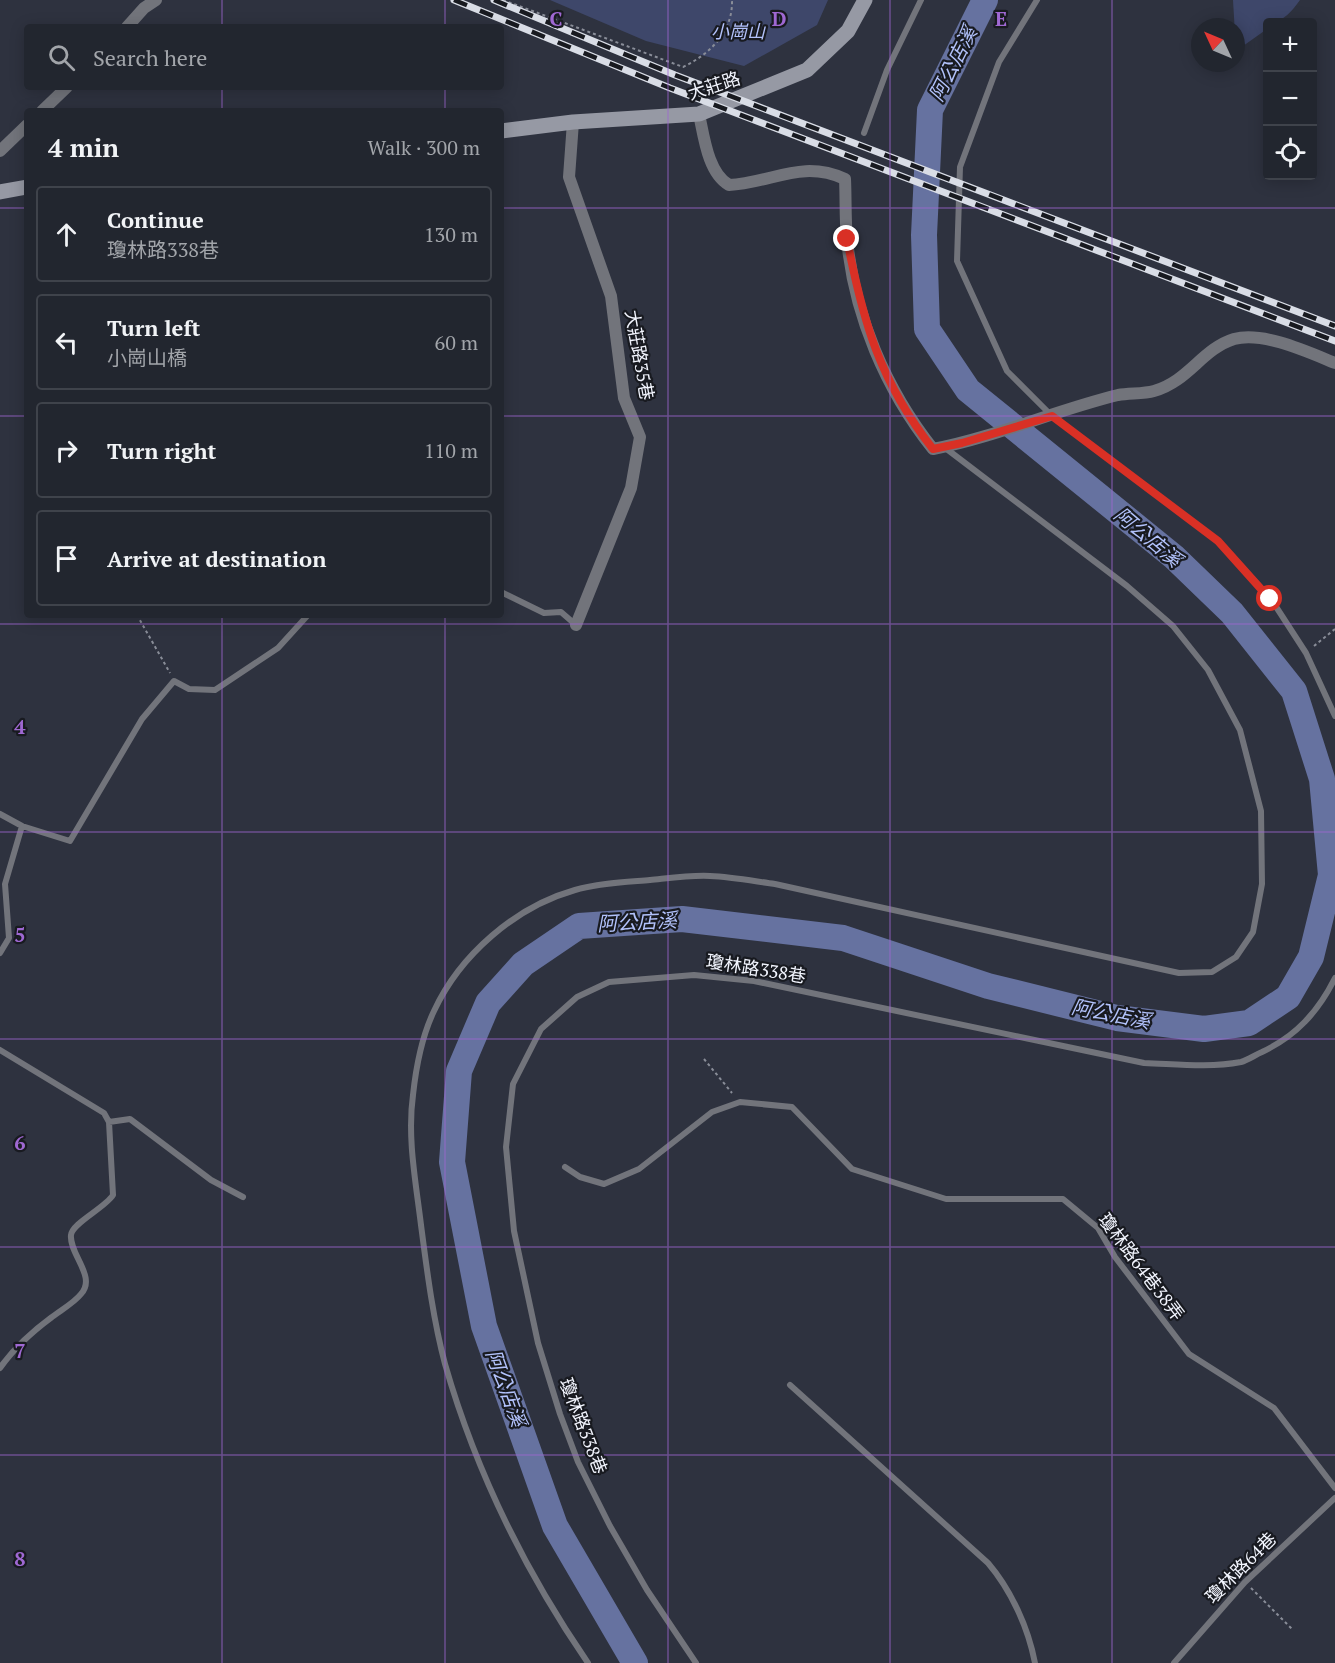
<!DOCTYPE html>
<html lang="en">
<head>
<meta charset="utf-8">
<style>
	:root { --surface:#22262f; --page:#2a2e37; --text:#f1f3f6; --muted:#a2a5aa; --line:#3f434b }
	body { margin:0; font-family:"PT Serif","Noto Sans TC",serif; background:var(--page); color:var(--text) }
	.controls { position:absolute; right:18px; top:18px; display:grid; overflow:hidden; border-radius:6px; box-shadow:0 3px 15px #0003 }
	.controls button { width:54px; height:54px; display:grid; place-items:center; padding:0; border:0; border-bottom:2px solid var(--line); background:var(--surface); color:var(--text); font:30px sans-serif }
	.compass { position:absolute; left:1191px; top:18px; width:54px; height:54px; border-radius:50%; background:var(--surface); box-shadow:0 3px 15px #0003; rotate:314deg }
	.stop { position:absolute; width:18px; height:18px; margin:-14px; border:4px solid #d93025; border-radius:50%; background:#fff }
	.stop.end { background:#d93025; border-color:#fff; box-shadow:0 2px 6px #0008 }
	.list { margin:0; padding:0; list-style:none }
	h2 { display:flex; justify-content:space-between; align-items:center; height:78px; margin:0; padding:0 24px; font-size:26px }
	h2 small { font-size:20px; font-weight:400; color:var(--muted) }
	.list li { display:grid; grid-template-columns:39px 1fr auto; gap:18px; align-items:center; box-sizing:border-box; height:96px; margin:0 12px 12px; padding:0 12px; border:2px solid var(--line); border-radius:6px }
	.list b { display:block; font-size:22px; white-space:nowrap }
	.list p { margin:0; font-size:20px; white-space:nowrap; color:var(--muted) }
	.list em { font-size:20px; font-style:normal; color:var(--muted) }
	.icon { flex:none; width:33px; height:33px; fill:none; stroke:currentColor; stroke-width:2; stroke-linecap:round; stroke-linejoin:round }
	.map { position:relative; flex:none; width:1335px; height:1663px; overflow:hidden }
	.search { position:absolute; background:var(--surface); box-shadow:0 3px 15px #0003; left:24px; top:24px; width:480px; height:66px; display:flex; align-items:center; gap:15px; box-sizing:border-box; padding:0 21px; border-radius:6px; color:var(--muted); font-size:22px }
	.panel { position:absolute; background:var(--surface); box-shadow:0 3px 15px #0003; left:24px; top:108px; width:480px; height:510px; border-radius:6px }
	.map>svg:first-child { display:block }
	.green { fill:#3e476a }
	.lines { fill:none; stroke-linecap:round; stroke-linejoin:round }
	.river { stroke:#6672a0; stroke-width:26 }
	.path { stroke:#898d98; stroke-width:2; stroke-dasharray:3 3; stroke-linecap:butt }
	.lane { stroke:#72747b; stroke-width:6 }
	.street { stroke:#72747b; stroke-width:12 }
	.secondary { stroke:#9699a4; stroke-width:15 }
	.rail-casing { stroke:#d9dde6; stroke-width:7 }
	.rail { stroke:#181a20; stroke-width:4.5; stroke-dasharray:14; stroke-linecap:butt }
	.route { stroke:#d93025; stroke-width:8 }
	.grid { fill:none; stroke:#9f68d2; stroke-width:1.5; stroke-opacity:0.55 }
	.labels { text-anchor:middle; stroke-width:4.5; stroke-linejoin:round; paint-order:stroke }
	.park-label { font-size:18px; font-style:italic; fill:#b3c2fb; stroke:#181a20 }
	.street-label { font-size:18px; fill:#f2f5fe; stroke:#181a20 }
	.water-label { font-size:20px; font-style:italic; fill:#b2c2fb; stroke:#181a20 }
	.grid-label { font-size:20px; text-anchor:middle; font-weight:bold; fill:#9f68d2; stroke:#181a20; stroke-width:4.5; stroke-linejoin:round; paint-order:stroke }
</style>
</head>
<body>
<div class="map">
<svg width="1335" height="1663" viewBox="0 0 1335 1663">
	<rect width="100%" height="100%" fill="#2e323f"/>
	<path class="green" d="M550,0h278l-11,25 -73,41 -98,-25z
		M1233,0h67c-9,12 -16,22 -32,22l-1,7 -31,22z"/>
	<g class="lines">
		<path class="river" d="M635,1663l-80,-137 -71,-200 -32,-164 7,-91 29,-68 35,-39 56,-38 103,-7 161,19 145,48 129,32 87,11 45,-6 39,-26 23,-40 20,-82 -9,-96 -28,-88 -62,-78 -58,-56 -206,-167 -41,-61 -3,-94 6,-125 55,-110"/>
		<path class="path" d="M503,0l180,67c27,-13 50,-35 49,-67
			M137,615l33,58
			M1314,646l21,-17
			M704,1059l28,34
			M1251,1588l42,42"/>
		<path class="lane" d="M1037,0l-38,62 -39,105 -3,94 50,110 45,45 166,125 53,58 35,54 29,63
			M864,133l23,-63 34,-70
			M501,592l43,21 17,-1 15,13
			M0,814l22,12
			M0,953l9,-15 -4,-54 17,-58 48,15 72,-122 32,-38 15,8 26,1 63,-42 30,-33
			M0,1050l104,63 5,9 4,73c-8,13 -41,28 -42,40 -2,19 26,42 10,59 -7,9 -20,16 -29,23 -19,14 -38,31 -52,51
			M109,1122l21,-3 81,61 32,17
			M565,1167l15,10 24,7 35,-15 73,-57 28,-10 52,5 60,62 94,30h117l35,29 17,29 74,97 85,54 61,80
			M790,1385l198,178c23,27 40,64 47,100
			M588,1663c-63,-92 -112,-191 -143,-299 -12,-45 -18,-93 -24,-139 -5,-42 -14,-87 -8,-130 3,-28 9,-59 21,-84 26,-56 81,-104 141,-121 23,-7 51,-8 75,-10 20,-2 41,-5 60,-4 22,1 43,5 65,8l404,89 33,-1 24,-15 17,-25 9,-48 -1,-73 -21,-81 -32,-60 -35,-44 -46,-40 -183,-139
			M696,1663l-49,-73 -37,-64 -32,-64 -18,-48 -22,-71 -24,-112 -8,-84 7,-63 28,-55 36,-32 32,-15 85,-7 60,6 390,82c32,1 65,5 97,-1 7,-2 14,-7 21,-10 34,-16 56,-40 73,-74
			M1174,1663l71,-81 90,-84"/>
		<path class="street" d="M127,27l17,-19 12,-8
			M42,111l25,-24
			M699,114c5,23 9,59 30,71 43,-2 72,-26 116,-6 1,20 0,40 2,60 7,76 39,151 86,210 63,-12 123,-39 185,-54 12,-2 25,-1 36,-4 35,-10 48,-42 80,-52 29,-8 74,13 101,24
			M573,122l-4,55 42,119 13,102 16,39 -9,51 -55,137
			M0,151l27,-26"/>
		<path class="secondary" d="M501,131l72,-9 126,-8 108,-44 41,-39 17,-31
			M0,192l27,-5"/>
		<defs>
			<path id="rail" d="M454,0l216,88 665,253
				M494,0l181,75 660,251"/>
		</defs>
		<use href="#rail" class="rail-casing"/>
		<use href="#rail" class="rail"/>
	</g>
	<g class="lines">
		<path class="route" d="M847,239c16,83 33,143 86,210l29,-6 90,-27 166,125 52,58"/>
	</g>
	<path class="grid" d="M222,0v27M445,0v27M668,0v1663M890,0v1663M1112,0v1663M222,87v24M445,87v24M0,208h27M501,208h834M0,416h27M501,416h834M222,615v1048M445,615v1048M0,624h1335M0,832h1335M0,1039h1335M0,1247h1335M0,1455h1335"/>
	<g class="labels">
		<g class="park-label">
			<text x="738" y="38">小崗山</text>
		</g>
		<g class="street-label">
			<text transform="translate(714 86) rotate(-18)" y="6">大莊路</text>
			<text transform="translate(639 355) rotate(80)" y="6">大莊路35巷</text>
			<text transform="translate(756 969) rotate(9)" y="6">瓊林路338巷</text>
			<text transform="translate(1141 1267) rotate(53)" y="6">瓊林路64巷38弄</text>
			<text transform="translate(583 1426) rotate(69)" y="6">瓊林路338巷</text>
			<text transform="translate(1241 1568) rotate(-45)" y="6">瓊林路64巷</text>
		</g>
		<g class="water-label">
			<text transform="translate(953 64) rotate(-63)" y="7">阿公店溪</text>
			<text transform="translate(1148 537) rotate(40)" y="7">阿公店溪</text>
			<text transform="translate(637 922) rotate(-3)" y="7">阿公店溪</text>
			<text transform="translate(1111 1014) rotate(11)" y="7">阿公店溪</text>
			<text transform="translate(506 1388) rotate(70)" y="7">阿公店溪</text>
		</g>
	</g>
	<g class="grid-label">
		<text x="556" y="26">C</text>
		<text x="779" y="26">D</text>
		<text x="1001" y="26">E</text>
		<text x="20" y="734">4</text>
		<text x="20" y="942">5</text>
		<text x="20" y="1150">6</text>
		<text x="20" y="1358">7</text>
		<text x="20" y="1566">8</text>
	</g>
</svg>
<div class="controls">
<button>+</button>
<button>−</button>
<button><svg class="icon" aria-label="locate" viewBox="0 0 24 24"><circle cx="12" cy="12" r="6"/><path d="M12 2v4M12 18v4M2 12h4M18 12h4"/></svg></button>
</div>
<svg class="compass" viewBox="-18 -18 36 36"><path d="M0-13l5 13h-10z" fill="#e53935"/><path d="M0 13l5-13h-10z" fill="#a2a5aa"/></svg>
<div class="stop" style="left:1270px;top:599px"></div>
<div class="stop end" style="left:847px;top:239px"></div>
<div class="search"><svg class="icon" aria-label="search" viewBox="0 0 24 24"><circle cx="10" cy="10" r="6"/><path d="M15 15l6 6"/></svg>Search here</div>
<section class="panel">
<h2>4 min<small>Walk · 300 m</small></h2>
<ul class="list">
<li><svg class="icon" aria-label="ahead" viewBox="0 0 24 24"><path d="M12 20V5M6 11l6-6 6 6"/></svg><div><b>Continue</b><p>瓊林路338巷</p></div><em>130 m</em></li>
<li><svg class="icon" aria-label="left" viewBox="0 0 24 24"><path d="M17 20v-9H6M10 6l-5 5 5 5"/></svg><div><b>Turn left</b><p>小崗山橋</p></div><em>60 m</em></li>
<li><svg class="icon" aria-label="right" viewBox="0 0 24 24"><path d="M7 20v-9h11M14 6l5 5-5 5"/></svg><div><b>Turn right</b></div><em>110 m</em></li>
<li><svg class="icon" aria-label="arrive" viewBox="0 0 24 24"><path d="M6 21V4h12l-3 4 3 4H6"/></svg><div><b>Arrive at destination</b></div></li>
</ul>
</section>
</div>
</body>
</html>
